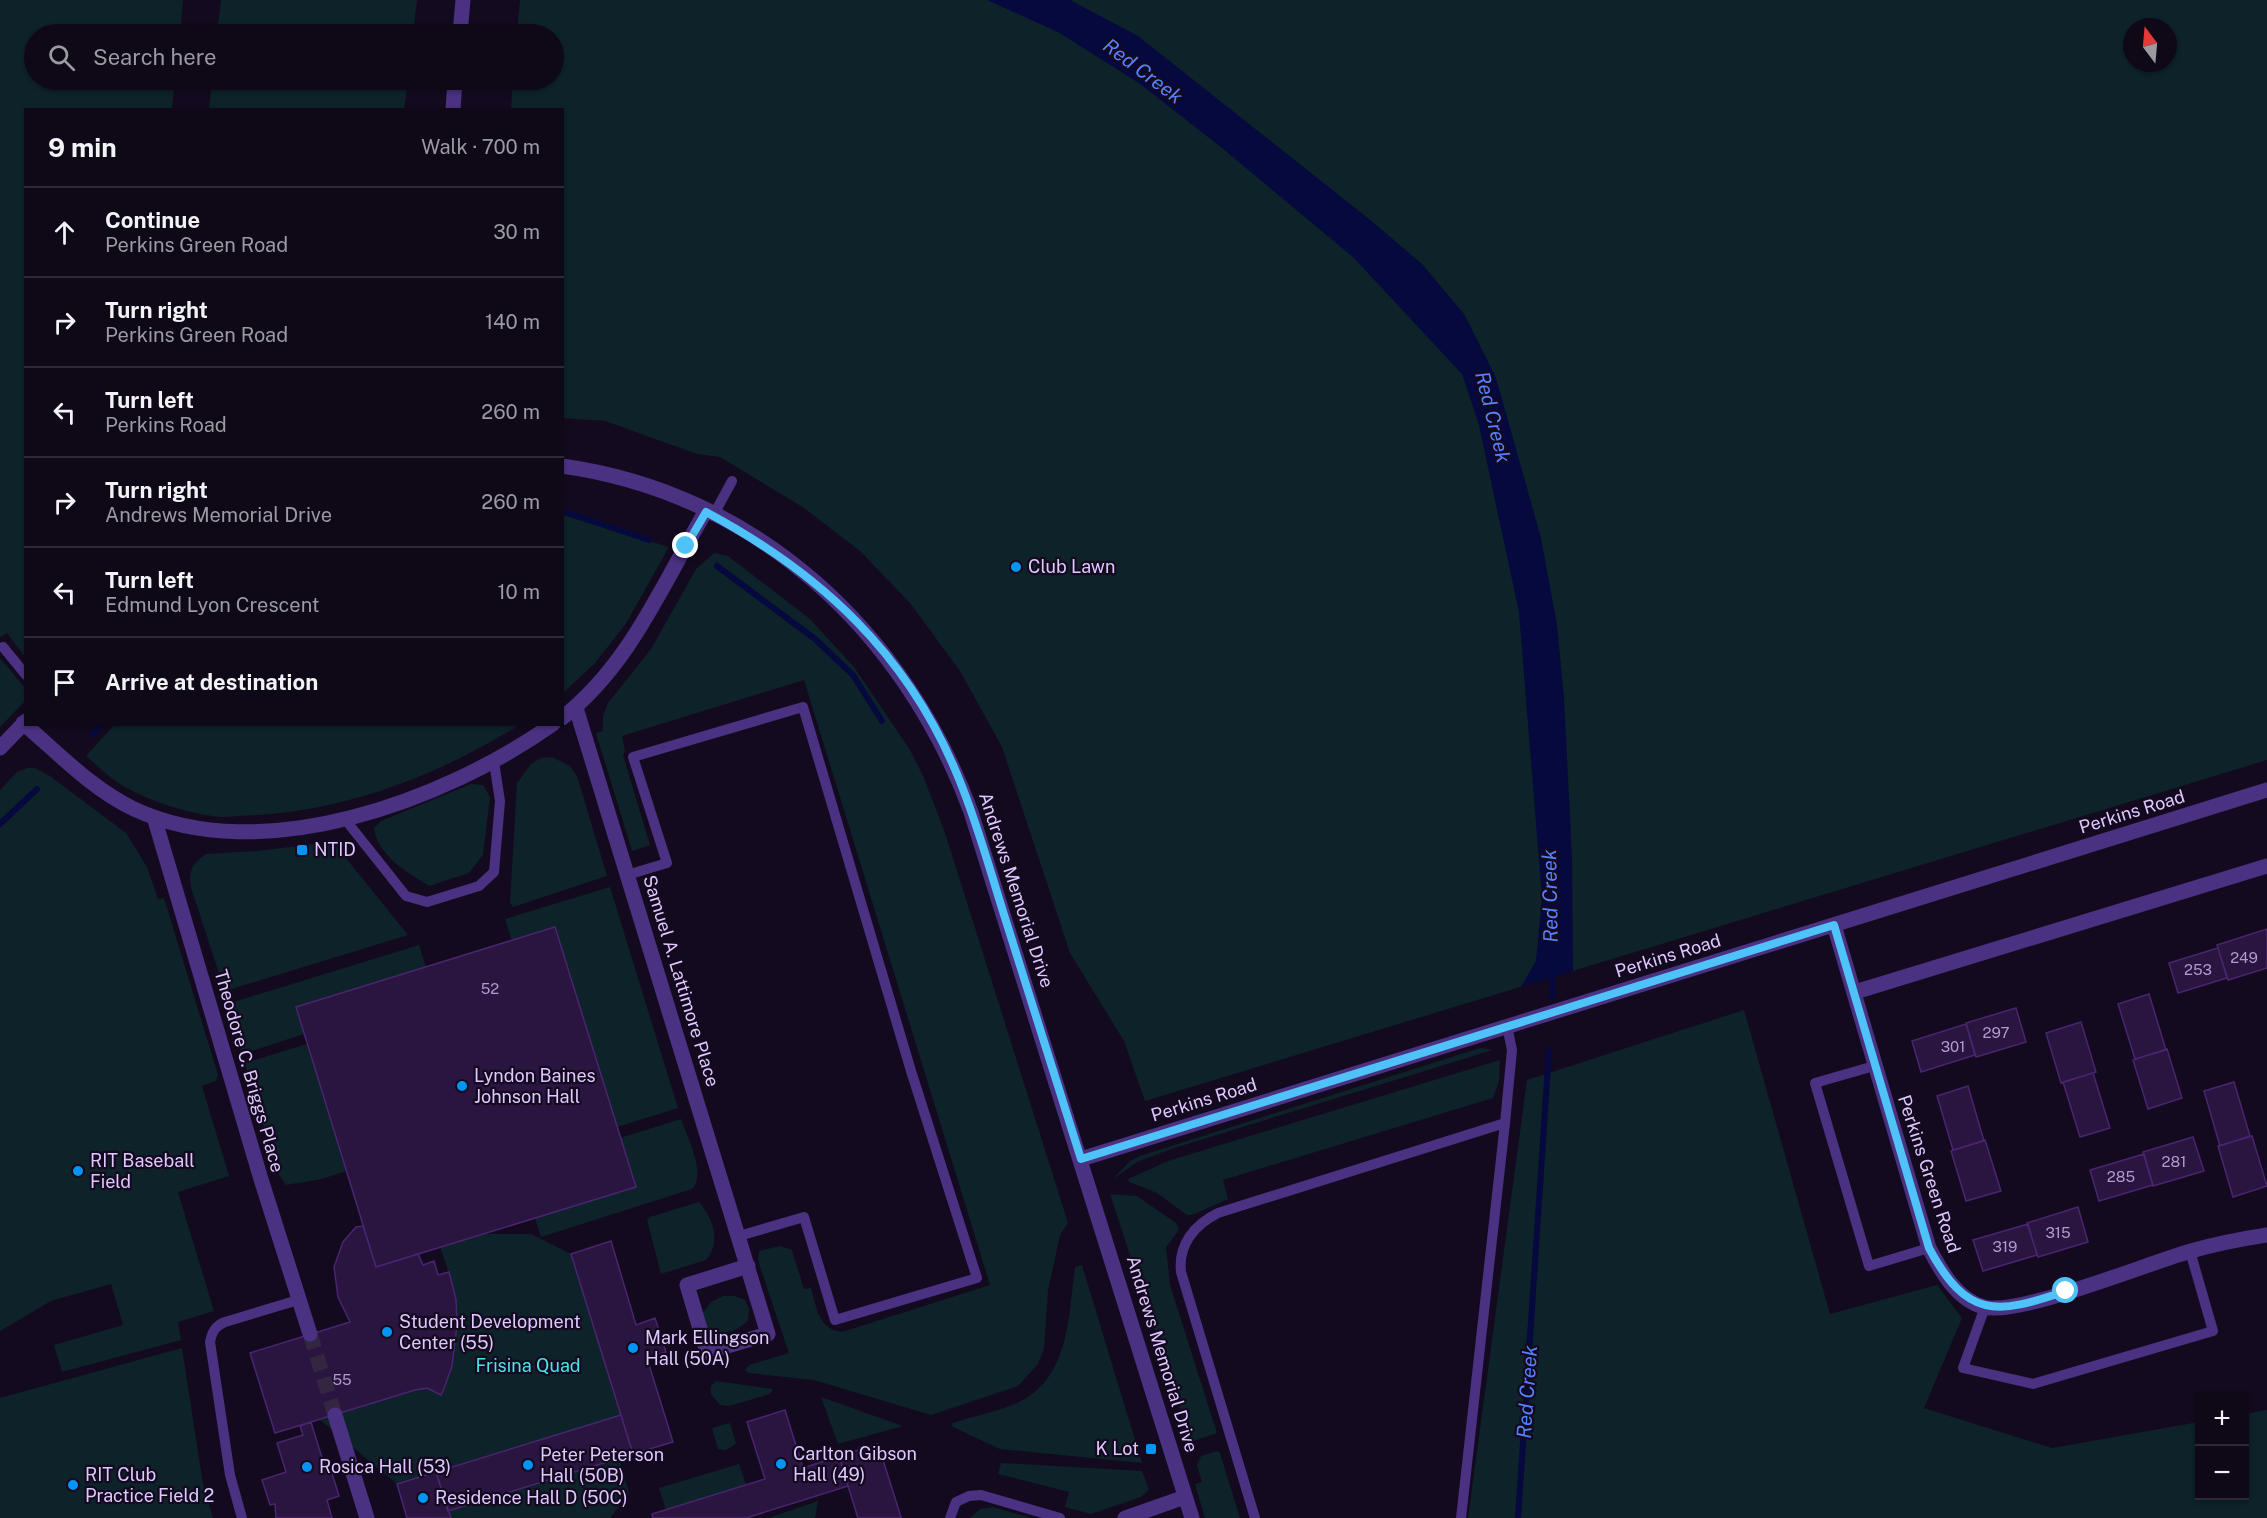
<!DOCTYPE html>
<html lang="en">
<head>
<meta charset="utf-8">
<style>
	:root { --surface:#0f0817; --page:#181120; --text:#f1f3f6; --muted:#9b9aa1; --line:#2f2936 }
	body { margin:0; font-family:"Public Sans",sans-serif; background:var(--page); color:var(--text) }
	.controls { position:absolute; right:18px; bottom:18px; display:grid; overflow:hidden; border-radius:0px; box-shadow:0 2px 4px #0004 }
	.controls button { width:54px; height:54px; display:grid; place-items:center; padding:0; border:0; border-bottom:2px solid var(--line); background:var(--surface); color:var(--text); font:30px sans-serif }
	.compass { position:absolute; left:2123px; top:18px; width:54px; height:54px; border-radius:50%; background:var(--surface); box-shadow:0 2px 4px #0004; rotate:344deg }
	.stop { position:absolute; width:18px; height:18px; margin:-14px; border:4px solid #4fc3f7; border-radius:50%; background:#fff }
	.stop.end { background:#4fc3f7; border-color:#fff; box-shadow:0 2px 6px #0008 }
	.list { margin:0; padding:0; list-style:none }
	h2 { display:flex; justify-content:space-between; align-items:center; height:78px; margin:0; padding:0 24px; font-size:26px }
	h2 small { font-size:20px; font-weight:400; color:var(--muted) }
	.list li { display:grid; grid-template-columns:39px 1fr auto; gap:18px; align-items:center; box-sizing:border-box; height:90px; padding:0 24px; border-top:2px solid var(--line) }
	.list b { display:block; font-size:22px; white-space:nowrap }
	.list p { margin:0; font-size:20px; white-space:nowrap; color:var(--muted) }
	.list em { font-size:20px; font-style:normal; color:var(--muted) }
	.icon { flex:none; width:33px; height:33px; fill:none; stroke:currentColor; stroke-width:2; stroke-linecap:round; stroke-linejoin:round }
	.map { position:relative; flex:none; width:2267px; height:1518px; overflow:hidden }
	.search { position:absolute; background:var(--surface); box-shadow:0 2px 4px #0004; left:24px; top:24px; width:540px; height:66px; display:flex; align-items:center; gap:15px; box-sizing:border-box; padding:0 21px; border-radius:33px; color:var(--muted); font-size:22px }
	.panel { position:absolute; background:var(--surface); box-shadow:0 2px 4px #0004; left:24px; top:108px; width:540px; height:618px; border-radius:0px }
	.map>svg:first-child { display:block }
	.green { fill:#0d2229; fill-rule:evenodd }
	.water { fill:#05093d }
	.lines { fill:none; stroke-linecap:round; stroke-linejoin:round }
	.stream { stroke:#05093d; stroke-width:6 }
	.building { fill:#2a1541; stroke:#49256f; stroke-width:1.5 }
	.street-tunnel { stroke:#322641; stroke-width:15; stroke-dasharray:15 8; stroke-linecap:butt }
	.lane { stroke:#4b3182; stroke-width:10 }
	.street { stroke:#4b3182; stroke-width:15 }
	.route { stroke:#4fc3f7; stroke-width:8 }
	.poi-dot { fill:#0095f3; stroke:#140a1f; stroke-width:2 }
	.labels { text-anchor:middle; stroke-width:4.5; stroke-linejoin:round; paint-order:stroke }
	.number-label { font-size:15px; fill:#b19bd0 }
	.poi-label { font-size:18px; fill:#dec8ff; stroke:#140a1f; text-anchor:start }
	.street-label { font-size:18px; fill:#dec8ff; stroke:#140a1f }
	.park-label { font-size:18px; fill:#4be3e8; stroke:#140a1f }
	.water-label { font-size:20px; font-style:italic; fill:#5681ff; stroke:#140a1f }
</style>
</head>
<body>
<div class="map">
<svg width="2267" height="1518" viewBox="0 0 2267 1518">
	<rect width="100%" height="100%" fill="#140a1f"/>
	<path class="green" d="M0,0h183l-3,34h-146v46h141l-3,29 -146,1 -1,547 -18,-24 -7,4z
		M221,0h196l-4,34h-196z
		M520,0h1747v760l-1122,341 -21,-60 -54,-88 -68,-206 -42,-76 -50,-68 -50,-52 -56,-43 -84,-51 -23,-3 -92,-33 -42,-3 -1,-308h-51l2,-30h41v-46h-37zM2132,27h36v36h-36z
		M212,80h196l-4,29h-195z
		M563,515l106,32 -44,78 -30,38 -32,30z
		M714,553l14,3 82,63 44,48 56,83 14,28 22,58 122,387 -8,12 -12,56 -4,57 -6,16 -20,22 -87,29 -117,-35 -65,-7 -4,-3 4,-5 40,-12 -31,-93 1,-9 21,-5 12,4 12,39 7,-1c6,20 7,41 31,44l148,-47 -186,-605 -182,56 3,15 -2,4 27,90 -18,6 -36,-118 7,-2v-15l5,-13 43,-54 45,-80z
		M0,658l26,31 -1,12 -25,26z
		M114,725v-1l405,1c-78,49 -168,84 -261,90 -12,0 -25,2 -37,2 -29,-2 -80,-18 -104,-35 -11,-7 -21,-18 -31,-26z
		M552,757l18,9 7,10 30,100 -94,31 -3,-4 7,-120 14,-19 10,-6z
		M27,768h8l15,8 76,57 21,34 11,32 6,-1 54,177 -2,6 -14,5 27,90 -51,16 36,119 -36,11 3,18 -119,32 -8,-27 69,-20 -12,-41 -60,17 -51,30v-541l17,-18z
		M471,784l12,1 7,12 -7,58 -14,18 -40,13c-22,-14 -51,-30 -55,-58l7,-7z
		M323,843l14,4 71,88 -183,56 -34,-103c-3,-16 1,-25 15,-34l51,-3z
		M610,887l68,221 -61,19 -62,-200 -43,14 -7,-22z
		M419,945l7,22 -130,40 8,27 -62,20 -15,-50z
		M1744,1010l86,304 107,-29 25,33 -38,90 128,40 147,-26 1,74h44l1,-82 22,-4v108h-799l59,-438z
		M307,1044l39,127 -24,8 -36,6 -9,-13 -32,-109z
		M1480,1048l13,2 -322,99 -34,13 -24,17 17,-18 10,-5z
		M1500,1060l-1,21 -6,17 -270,82 5,19 -36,16h-5l-30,-22 -28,-11 -1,-3 40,-18z
		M681,1119c6,18 26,55 11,70l-151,48 -6,-19 85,-80z
		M1110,1194l27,2 39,27 3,7 -13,17 4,38 47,148 -26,9z
		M699,1202c14,16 23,40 7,58l-45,14 -14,-54 3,-3z
		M484,1234h47l40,20 50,161 -224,69 -77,-64 95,-30 12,-2 14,7c24,-46 17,-101 -1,-148z
		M1082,1265l60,198 -142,-14 -49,-23 2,-3c20,-7 43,-11 62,-19 55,-24 53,-86 60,-137z
		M723,1296h12l10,4 4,9 -1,12c-13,11 -24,16 -41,8l-4,-16 8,-11z
		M182,1348l21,136 10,34h-213v-120z
		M716,1381l57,8 -3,5 -41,12 -9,-1 -9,-11v-8z
		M821,1397l82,29 -65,18z
		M730,1423l6,21 -10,6 -8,-1 -6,-21z
		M1217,1451l3,2 20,65h-35l-10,-34 7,-2 -5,-17 4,-9z
		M619,1458l10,35 -19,25h-159l-3,-7z
		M1001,1463l141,8 7,18 -8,8 -50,17 -26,-7 4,-15 -71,-18z
		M739,1464l7,21 -80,25 -7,-22z
		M818,1501l-3,17h-47z
		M993,1507l38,11h-61l10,-9z"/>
	<path class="water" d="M987,0h83l68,36 231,183 53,45 42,50 32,64 45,160 16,87 7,73 8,161 1,112 -52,16 15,-26 6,-63 -23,-286 -40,-187 -17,-51 -109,-117 -131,-109 -83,-65 -81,-51z"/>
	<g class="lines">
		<path class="stream" d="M562,511l87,29
			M717,566l98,73 38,36 29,46
			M93,734l9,-10
			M0,824l37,-35
			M1552,997l1,-27
			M1518,1518l31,-467"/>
	</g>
	<path class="building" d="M555,927l81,260 -260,80 -80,-260z
		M2267,929v39l-39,12 -11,-35z
		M2218,948l9,30 -49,15 -9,-30z
		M2149,994l17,56 -31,9 -17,-55z
		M2016,1008l10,34 -50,15 -10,-34z
		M2081,1022l15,50 -35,11 -15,-50z
		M1966,1024l9,31 -54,17 -9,-31z
		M2167,1049l15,49 -34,11 -15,-49z
		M2093,1073l17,55 -30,9 -17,-55z
		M2234,1082l16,54 -30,10 -16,-55z
		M1968,1086l16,55 -31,9 -16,-54z
		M2252,1136l15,50 -34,11 -15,-51z
		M2193,1137l11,34 -51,15 -10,-34z
		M1985,1140l16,51 -35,10 -15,-50z
		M2144,1154l9,31 -54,16 -9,-31z
		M2078,1207l10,35 -50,15 -11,-34z
		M2028,1224l9,31 -54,16 -10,-31z
		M363,1226l13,41 42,-13 5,11 11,-4 4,14 11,-3 7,27 1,27 -5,40 -7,20 -4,9 -14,-7 -12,2 -140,43 -25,-80 100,-31 -12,-25 -4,-30 9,-25 13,-15z
		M611,1241l25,84 19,-7 11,34 -19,6 26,84 -40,12 -62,-200z
		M785,1410l18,58 36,-12 9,30 -102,32h-93l-1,-4 113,-35 -18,-57z
		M621,1415l12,39 -185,57 -12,-39z
		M311,1422l12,39 5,-1 11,36 -12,4 5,18h-56l-1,-14 -5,1 -8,-25 24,-8 -9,-29 26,-8 -3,-9z
		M878,1444l23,73v1h-43l-10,-32 -9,-30z
		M436,1472l15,46h-44l-10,-34z"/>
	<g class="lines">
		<path class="street-tunnel" d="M310,1334l25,81"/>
		<path class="lane" d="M713,516l19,-35
			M3,647l23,28
			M344,818l62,78 21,6 52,-16 15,-14 6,-71 -6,-39
			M627,875l40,-12 -34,-106 170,-50 108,364 66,207 -142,42 -31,-103 -65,19
			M1874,1066l-59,17 54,183 60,-18
			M1985,1307l-22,61 70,16 180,-53 -23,-80
			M242,1518l-12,-43 -20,-133c2,-10 5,-16 15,-20l73,-22
			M950,1518l6,-16 13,-6 12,-1 79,23
			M1255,1518l-74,-246c-3,-27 13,-47 37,-59l287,-90 7,-73 -5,-24
			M1461,1518l44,-395"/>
		<path class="street" d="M460,34l3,-34
			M453,110l2,-30
			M562,466c195,27 343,166 409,346l221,706
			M576,708l192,626 -61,18 -20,-67 61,-19
			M562,718c69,-54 100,-134 144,-207
			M23,723c35,30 69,66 111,86 128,60 312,-9 419,-85
			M0,748l26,-27
			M154,817l106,359 50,158
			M1834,925l95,323c12,23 28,52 55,59 36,9 164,-44 207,-56 25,-7 50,-12 76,-16
			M1855,992l412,-126
			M1081,1159l1186,-369
			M335,1415l32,103
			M1125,1518l60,-21"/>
	</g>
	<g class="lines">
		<path class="route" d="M686,546l20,-34c116,62 203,143 253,267 19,46 32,95 47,142 25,79 50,159 75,238l753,-234 95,323c38,71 67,67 137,43"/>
	</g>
	<g class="poi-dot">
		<circle cx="1016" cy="567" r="6"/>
		<rect x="296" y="844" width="12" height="12" rx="3"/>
		<circle cx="462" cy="1086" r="6"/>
		<circle cx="78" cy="1171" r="6"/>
		<circle cx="387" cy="1332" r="6"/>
		<circle cx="633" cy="1348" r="6"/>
		<rect x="1145" y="1443" width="12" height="12" rx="3"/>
		<circle cx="781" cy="1464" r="6"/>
		<circle cx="528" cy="1465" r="6"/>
		<circle cx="307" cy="1467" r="6"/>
		<circle cx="73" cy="1485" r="6"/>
		<circle cx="423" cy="1498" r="6"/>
	</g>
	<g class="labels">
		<g class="number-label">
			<text x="2244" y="963">249</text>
			<text x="2198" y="975">253</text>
			<text x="490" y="994">52</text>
			<text x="1996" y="1038">297</text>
			<text x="1953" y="1052">301</text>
			<text x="2174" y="1167">281</text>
			<text x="2121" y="1182">285</text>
			<text x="2058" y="1238">315</text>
			<text x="2005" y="1252">319</text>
			<text x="342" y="1385">55</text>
		</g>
		<g class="poi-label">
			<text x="1028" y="573">Club Lawn</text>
			<text x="314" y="856">NTID</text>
			<text x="474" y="1082">Lyndon Baines<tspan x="474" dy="21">Johnson Hall</tspan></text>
			<text x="90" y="1167">RIT Baseball<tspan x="90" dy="21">Field</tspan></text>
			<text x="399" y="1328">Student Development<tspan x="399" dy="21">Center (55)</tspan></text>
			<text x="645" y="1344">Mark Ellingson<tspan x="645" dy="21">Hall (50A)</tspan></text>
			<text x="1139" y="1455" text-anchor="end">K Lot</text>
			<text x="793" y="1460">Carlton Gibson<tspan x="793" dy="21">Hall (49)</tspan></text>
			<text x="540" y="1461">Peter Peterson<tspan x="540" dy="21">Hall (50B)</tspan></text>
			<text x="319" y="1473">Rosica Hall (53)</text>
			<text x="85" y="1481">RIT Club<tspan x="85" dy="21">Practice Field 2</tspan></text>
			<text x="435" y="1504">Residence Hall D (50C)</text>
		</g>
		<g class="street-label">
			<text transform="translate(2132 812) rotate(-17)" y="6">Perkins Road</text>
			<text transform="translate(1016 890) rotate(72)" y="6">Andrews Memorial Drive</text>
			<text transform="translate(1668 956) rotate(-17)" y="6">Perkins Road</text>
			<text transform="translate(681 981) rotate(73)" y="6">Samuel A. Lattimore Place</text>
			<text transform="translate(249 1071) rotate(74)" y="6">Theodore C. Briggs Place</text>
			<text transform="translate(1204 1100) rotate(-17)" y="6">Perkins Road</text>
			<text transform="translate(1929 1174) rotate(72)" y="6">Perkins Green Road</text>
			<text transform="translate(1162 1354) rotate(73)" y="6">Andrews Memorial Drive</text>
		</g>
		<g class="park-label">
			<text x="528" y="1372">Frisina Quad</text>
		</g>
		<g class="water-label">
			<text transform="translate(1143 71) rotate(37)" y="7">Red Creek</text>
			<text transform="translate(1493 417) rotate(76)" y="7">Red Creek</text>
			<text transform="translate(1550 896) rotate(-91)" y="7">Red Creek</text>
			<text transform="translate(1527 1392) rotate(-86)" y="7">Red Creek</text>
		</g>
	</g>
</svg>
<div class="controls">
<button>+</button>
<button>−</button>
</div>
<svg class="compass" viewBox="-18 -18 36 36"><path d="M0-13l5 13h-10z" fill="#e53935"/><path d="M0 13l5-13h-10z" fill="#9b9aa1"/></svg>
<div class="stop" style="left:2066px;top:1291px"></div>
<div class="stop end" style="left:686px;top:546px"></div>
<div class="search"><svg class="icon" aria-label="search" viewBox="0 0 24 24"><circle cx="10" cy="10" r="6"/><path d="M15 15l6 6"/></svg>Search here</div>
<section class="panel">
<h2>9 min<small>Walk · 700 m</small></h2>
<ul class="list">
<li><svg class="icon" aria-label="ahead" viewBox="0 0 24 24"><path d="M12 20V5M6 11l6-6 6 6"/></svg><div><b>Continue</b><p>Perkins Green Road</p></div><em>30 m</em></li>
<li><svg class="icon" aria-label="right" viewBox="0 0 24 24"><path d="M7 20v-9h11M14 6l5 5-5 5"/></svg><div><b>Turn right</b><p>Perkins Green Road</p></div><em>140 m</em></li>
<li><svg class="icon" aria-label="left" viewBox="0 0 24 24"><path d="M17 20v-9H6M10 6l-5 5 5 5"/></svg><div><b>Turn left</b><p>Perkins Road</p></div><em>260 m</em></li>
<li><svg class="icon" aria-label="right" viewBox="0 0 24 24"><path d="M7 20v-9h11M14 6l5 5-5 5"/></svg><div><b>Turn right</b><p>Andrews Memorial Drive</p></div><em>260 m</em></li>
<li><svg class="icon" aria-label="left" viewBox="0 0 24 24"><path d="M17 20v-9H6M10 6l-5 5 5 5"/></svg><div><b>Turn left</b><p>Edmund Lyon Crescent</p></div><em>10 m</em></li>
<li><svg class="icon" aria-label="arrive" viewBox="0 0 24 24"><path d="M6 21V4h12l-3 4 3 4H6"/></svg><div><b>Arrive at destination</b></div></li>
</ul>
</section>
</div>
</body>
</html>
